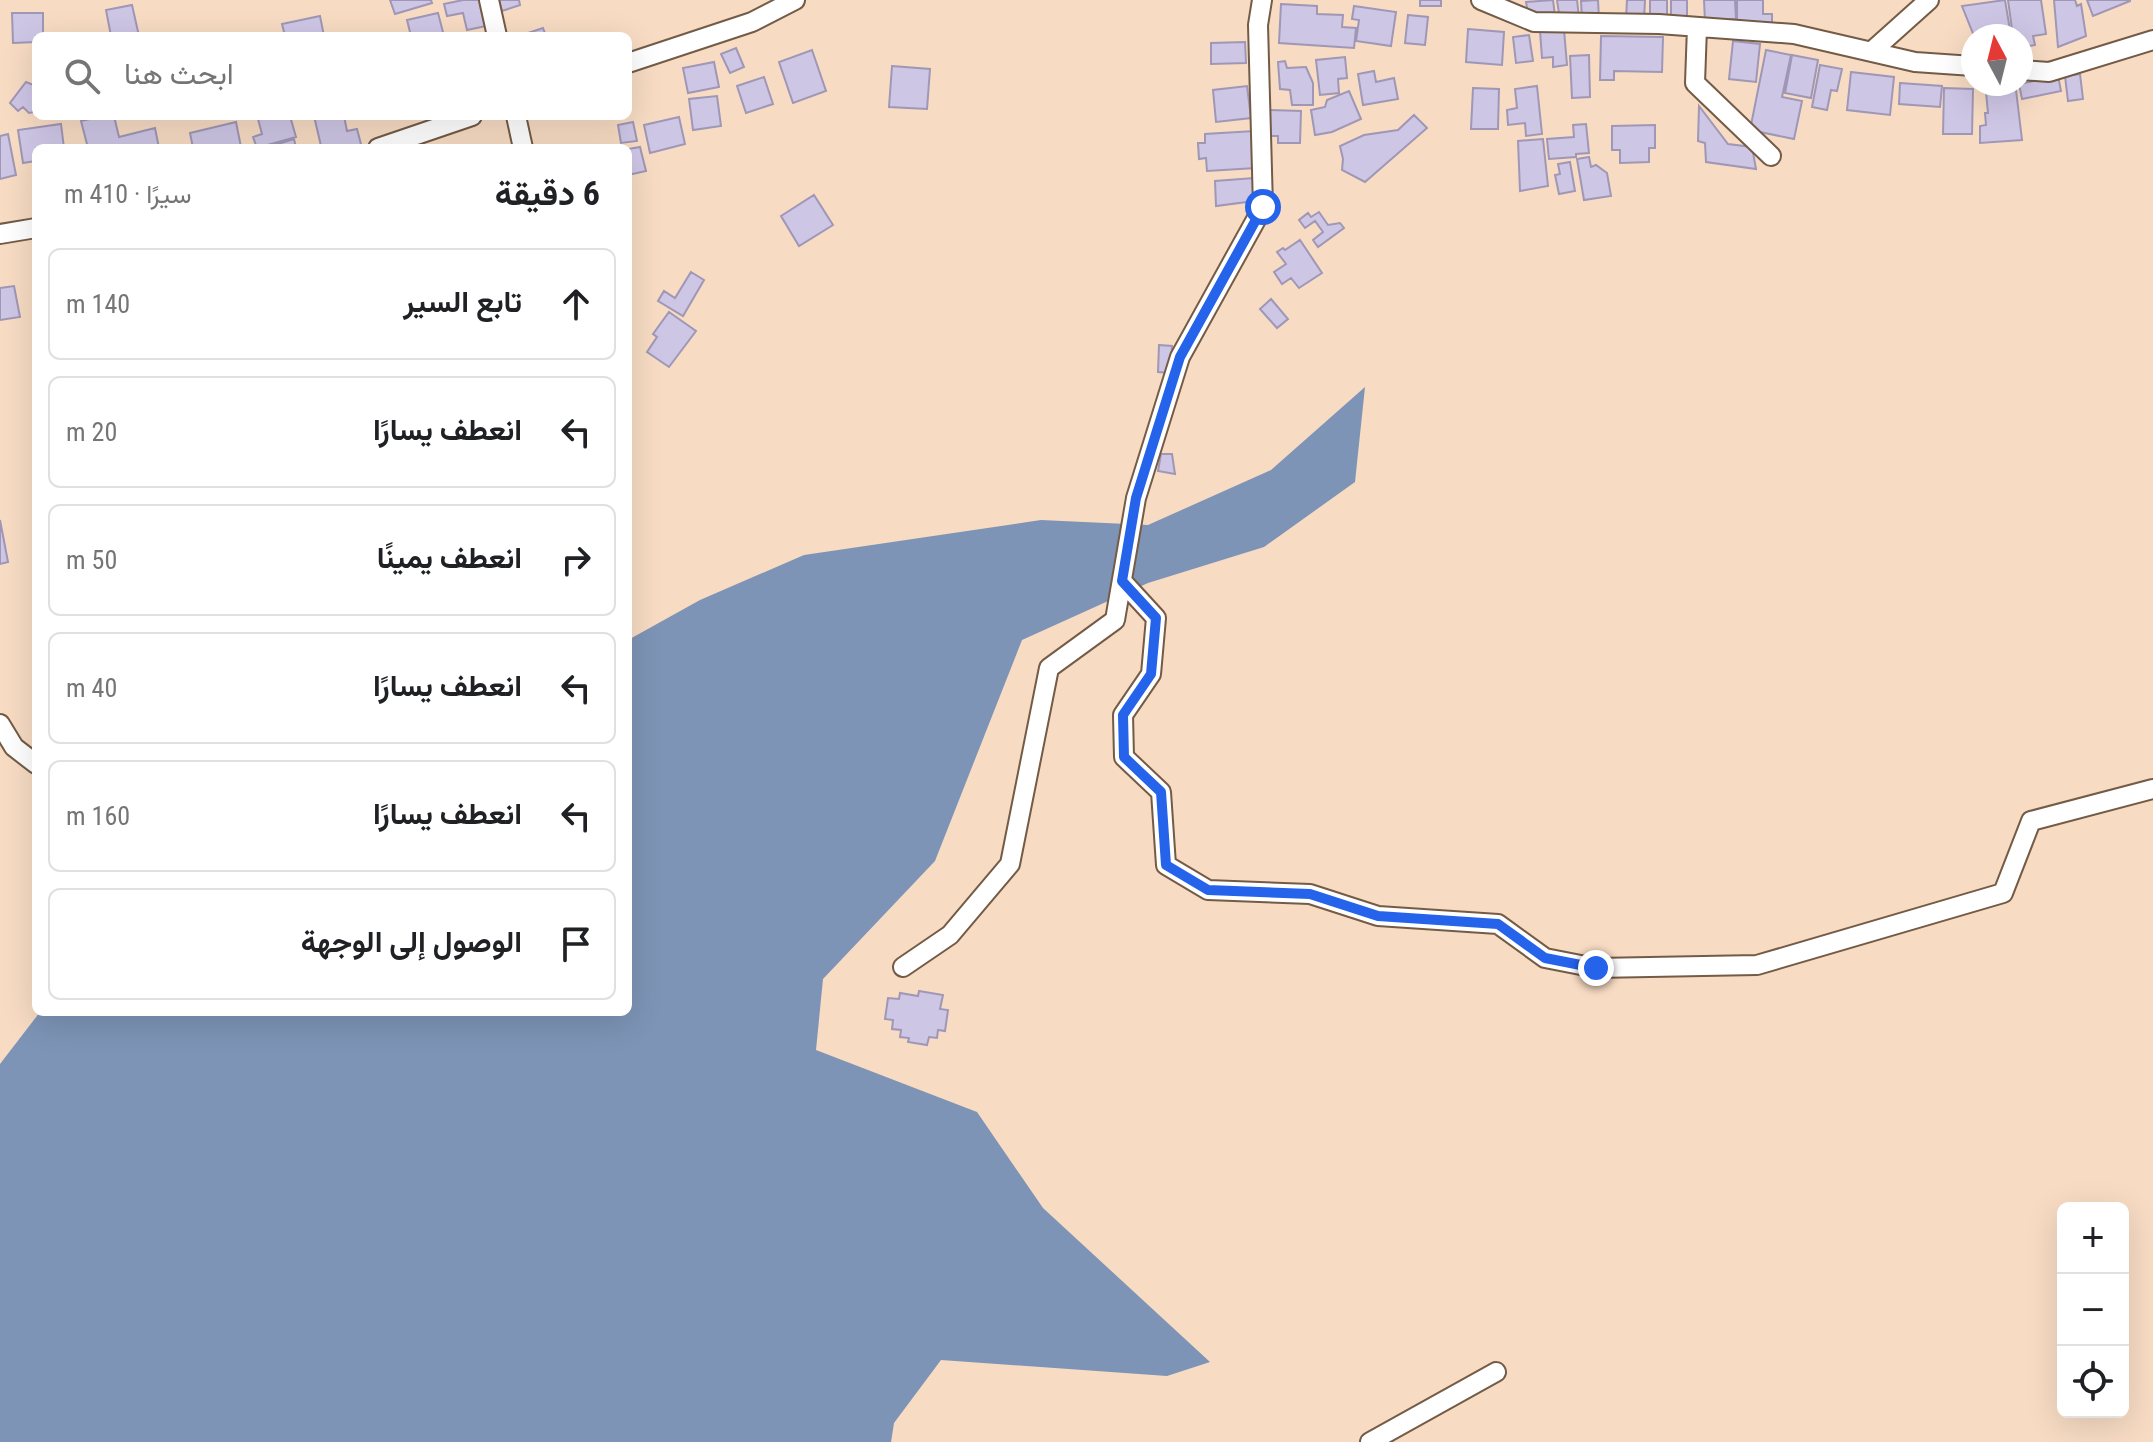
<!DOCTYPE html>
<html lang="ar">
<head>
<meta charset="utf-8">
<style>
	:root { --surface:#fff; --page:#f6f6f6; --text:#202124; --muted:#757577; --line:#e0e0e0 }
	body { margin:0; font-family:"Roboto Condensed",Vazirmatn,sans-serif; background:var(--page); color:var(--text); direction:rtl }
	.controls { position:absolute; right:24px; bottom:24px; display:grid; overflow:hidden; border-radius:12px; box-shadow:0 8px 32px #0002 }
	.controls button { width:72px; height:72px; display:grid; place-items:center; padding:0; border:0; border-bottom:2px solid var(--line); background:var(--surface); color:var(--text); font:40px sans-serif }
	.compass { position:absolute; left:1961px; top:24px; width:72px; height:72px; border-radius:50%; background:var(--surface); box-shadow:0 8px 32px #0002; rotate:353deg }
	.stop { position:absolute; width:24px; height:24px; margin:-18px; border:6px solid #2563eb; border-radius:50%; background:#fff }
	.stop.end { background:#2563eb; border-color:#fff; box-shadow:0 2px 8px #0008 }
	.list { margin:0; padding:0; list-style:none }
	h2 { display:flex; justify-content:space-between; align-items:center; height:104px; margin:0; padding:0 32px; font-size:34px }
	h2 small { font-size:26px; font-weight:400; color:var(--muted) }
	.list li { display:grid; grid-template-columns:52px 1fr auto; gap:24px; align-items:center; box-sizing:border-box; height:112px; margin:0 16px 16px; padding:0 16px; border:2px solid var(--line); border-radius:12px }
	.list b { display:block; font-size:30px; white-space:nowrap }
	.list em { font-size:26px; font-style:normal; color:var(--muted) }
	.icon { flex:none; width:44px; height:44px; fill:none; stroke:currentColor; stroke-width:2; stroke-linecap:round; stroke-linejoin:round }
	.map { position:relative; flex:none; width:2153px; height:1442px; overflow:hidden; direction:ltr }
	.search { position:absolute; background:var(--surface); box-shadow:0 8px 32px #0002; left:32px; top:32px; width:600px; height:88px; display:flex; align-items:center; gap:20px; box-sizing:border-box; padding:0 28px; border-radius:12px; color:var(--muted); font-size:30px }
	.panel { position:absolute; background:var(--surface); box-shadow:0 8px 32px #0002; left:32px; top:144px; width:600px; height:872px; border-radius:12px; direction:rtl }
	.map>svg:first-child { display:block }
	.water { fill:#7d94b6 }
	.building { fill:#cec6e5; stroke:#9f97b5; stroke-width:2 }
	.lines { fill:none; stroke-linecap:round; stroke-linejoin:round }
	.minor-casing { stroke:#735b46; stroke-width:22 }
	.minor { stroke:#fff; stroke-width:18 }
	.route { stroke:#2563eb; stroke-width:10 }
</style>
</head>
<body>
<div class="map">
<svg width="2153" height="1442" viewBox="0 0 2153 1442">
	<rect width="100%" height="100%" fill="#f7dbc3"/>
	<path class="water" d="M1365,387l-10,95 -91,65 -116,36 -126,57 -87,221 -112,118 -7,71 161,62 66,96 167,154 -43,14 -226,-16 -47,63 -3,19h-891v-378l40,-52h588v-372l72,-40 104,-45 237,-35 107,5 123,-55z"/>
	<path class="building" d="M390,0h41l1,3 -37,11z
		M463,0h23l5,25 -24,5 -4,-17 -16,3 -3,-12z
		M499,0h20l1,5 -18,6z
		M1420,0h21v6h-21z
		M1553,0l2,16 -26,3 -3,-17z
		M1557,0h20l2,18 -19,2z
		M1598,0l1,19 -17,1 -1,-19z
		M1627,0h18l-1,20 -18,-1z
		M1650,0h17v20h-17z
		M1671,0h16v22h-16z
		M1704,0h31l1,19 -31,2z
		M1737,0h26v14h9v12h-35z
		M2005,0l6,36h-37l-12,-30z
		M2008,0h33l5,34 -13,2 2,9 -14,2v-11h-8z
		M2054,0h21l2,6 4,-2 5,32 -28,11z
		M2087,0h43v1l-37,15z
		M1281,4l36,2v8l26,1 -1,12 14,1 -2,20 -75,-5z
		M132,5l7,31h-28l-5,-26z
		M1354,6l42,6 -5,34 -35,-5 3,-21 -7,-1z
		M12,13h31v23h-7v6l-23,1z
		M438,13l6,23h-33l-4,-16z
		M1408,15l20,2 -3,28 -20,-2z
		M320,16l4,20h-39l-3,-12z
		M543,28l3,8h-27z
		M1468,29l36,3 -2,33 -36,-3z
		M1564,30l3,35 -14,2v-10l-11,1 -2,-27z
		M1529,35l4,26 -17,2 -3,-26z
		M1601,36l62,1 -1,35 -48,-1v9h-14z
		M1733,41l27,3 -4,38 -27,-3z
		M1245,42l1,21 -35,1v-21z
		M736,48l8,19 -14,6 -9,-19z
		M812,50l14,41 -33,12 -14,-41z
		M1766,50l25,5 -9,42 20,4 -8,38 -44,-9z
		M1589,55l1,42 -18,1 -2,-42z
		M1792,55l26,5 -7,38 -26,-5z
		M1345,57l2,21 -9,1 1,14 -19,2 -4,-35z
		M1285,61l2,7 19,-1 7,16v22h-21l-2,-15 -10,-1 -2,-27z
		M714,62l5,25 -31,6 -5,-25z
		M1820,65l22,4 -5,22 -6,-1 -4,20 -15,-3z
		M892,66l38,3 -3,40 -38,-2z
		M1374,71l2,11 18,-4 4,21 -35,6 -5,-31z
		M1851,72l43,5 -4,38 -43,-5z
		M2080,74l3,25 -15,2 -3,-25z
		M2058,76l3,15 -39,8 -3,-15z
		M764,77l9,27 -27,9 -9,-27z
		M26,82l10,4v29l-2,-3 -5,1 -6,-6 -5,4 -8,-8z
		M1900,83l42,3 -2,21 -41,-3z
		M1247,86l4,32 -35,4 -3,-32z
		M1537,86l5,48 -16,2 -1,-13 -17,2 -1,-15 10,-2 -2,-19z
		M1473,88l26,1 -1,40h-27z
		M1944,88l29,1 -1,45h-29z
		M2016,90l6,50 -42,3v-17l6,-1 -1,-12h3l-2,-21z
		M1349,91l12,28 -29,13 -17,3 -4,-25 14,-3 2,-7z
		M717,96l4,30 -28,4 -4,-31z
		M1699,106l29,38 24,3 4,22 -50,-7 -1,-19 -7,-2z
		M1267,110l34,1 -1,32h-22v-7h-11z
		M1414,115l13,13 -62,54 -23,-12 1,-11 -3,-13 24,-11 34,-5z
		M103,116h11l5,21 36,-9 4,20h-71l-7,-27z
		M267,116h23l6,21 -39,11 -4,-11 9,-3 -4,-15z
		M314,116h30l3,15 10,-2 5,19 -41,-2z
		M679,117l6,27 -35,9 -6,-28z
		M236,122l5,25 -48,1 -3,-15z
		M633,122l4,19 -16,2 -3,-18z
		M61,124l3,24h-28v13l-13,2 -5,-33z
		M1586,124l3,29 -13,1v3l-27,2 -2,-20 27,-2 -1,-12z
		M1655,125v23h-6v14l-29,1v-13h-8v-24z
		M1254,131l2,37 -49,3 -1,-13 -7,1 -1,-16h7v-9z
		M8,134l8,41 -16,4v-43z
		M294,139l2,9h-31z
		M1543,139l5,47 -28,5 -2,-50z
		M640,147l6,24 -18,4v-26z
		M1589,157l2,10 5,-2 11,8 4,23 -27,4 -7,-41z
		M1570,162l5,29 -16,3 -4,-19 5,-1 -2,-10z
		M1254,178v23l-38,5 -1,-25z
		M814,195l19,30 -34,21 -18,-30z
		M1319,212l9,13 12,-2 4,5 -26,19 -5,-7 10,-8 -8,-11 -10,7 -6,-8 9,-7 3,4z
		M1300,240l22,33 -23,15 -8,-10 -9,6 -8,-12 12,-8 -9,-12 6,-4 2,2z
		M691,272l13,8 -21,36 -25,-15 6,-10 11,7z
		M14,286l6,31 -20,3v-32z
		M1271,299l17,20 -11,9 -17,-19z
		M669,312l27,19 -27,36 -22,-15 10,-15 -4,-3z
		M1159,345l13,1 -2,27 -12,-1z
		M1161,454h11l3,20 -17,-3z
		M0,520l8,42 -8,2z
		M919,991l24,4 -3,14 8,1 -3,21 -7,-1 -1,8 -8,-1 -2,8 -19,-3 1,-4 -9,-1 1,-7 -9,-1 1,-9 -8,-1 3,-21 11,1 1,-6 18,3z"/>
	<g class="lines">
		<defs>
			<path id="minor" d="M489,0l8,36
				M1481,0l53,22 125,2 135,10 121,28 58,4
				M1697,27l-2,56 76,73
				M1871,52l58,-52
				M628,63l124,-41 43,-22
				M2021,70l28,2 104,-32
				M516,116l7,32
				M378,148l94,-32
				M0,234l36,-6
				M1122,581l34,37 -5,56 -28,41 1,42 37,35 5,73 42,25 102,4 68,22 120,8 47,34 51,10 161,-3 246,-72 28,-72 122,-32
				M0,724l14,23 22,17
				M903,967l47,-32 60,-71 39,-196 66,-48 21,-122 44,-141 83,-150 -5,-182 4,-25
				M1370,1442l126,-70"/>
		</defs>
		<use href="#minor" class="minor-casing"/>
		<use href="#minor" class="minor"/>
	</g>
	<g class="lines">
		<path class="route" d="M1263,207l-83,150 -44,141 -14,83 34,37 -5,56 -28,41 1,42 37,35 5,73 42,25 102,4 68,22 120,8 47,34 51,10"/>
	</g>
</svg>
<div class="controls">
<button>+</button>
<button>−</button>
<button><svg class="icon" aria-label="locate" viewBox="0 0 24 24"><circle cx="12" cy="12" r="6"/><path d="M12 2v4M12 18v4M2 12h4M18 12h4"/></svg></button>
</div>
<svg class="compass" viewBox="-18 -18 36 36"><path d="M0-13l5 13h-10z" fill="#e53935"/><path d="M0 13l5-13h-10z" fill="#757577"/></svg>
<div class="stop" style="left:1263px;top:207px"></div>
<div class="stop end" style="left:1596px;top:968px"></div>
<div class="search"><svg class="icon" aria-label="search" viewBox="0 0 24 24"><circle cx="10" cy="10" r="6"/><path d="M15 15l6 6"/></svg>ابحث هنا</div>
<section class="panel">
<h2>6 دقيقة<small>سيرًا · 410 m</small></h2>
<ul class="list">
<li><svg class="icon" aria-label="ahead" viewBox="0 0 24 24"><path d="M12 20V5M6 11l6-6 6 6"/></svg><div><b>تابع السير</b></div><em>140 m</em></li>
<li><svg class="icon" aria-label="left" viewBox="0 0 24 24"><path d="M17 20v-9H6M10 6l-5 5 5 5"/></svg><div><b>انعطف يسارًا</b></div><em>20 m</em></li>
<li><svg class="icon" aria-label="right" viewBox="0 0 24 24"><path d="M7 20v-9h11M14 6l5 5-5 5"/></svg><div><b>انعطف يمينًا</b></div><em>50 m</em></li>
<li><svg class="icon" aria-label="left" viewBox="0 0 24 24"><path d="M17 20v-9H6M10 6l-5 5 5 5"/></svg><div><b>انعطف يسارًا</b></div><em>40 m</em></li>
<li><svg class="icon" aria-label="left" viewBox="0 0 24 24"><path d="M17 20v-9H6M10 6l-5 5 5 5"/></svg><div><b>انعطف يسارًا</b></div><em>160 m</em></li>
<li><svg class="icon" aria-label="arrive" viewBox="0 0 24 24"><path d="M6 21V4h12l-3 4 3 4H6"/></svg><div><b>الوصول إلى الوجهة</b></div></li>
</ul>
</section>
</div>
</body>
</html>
